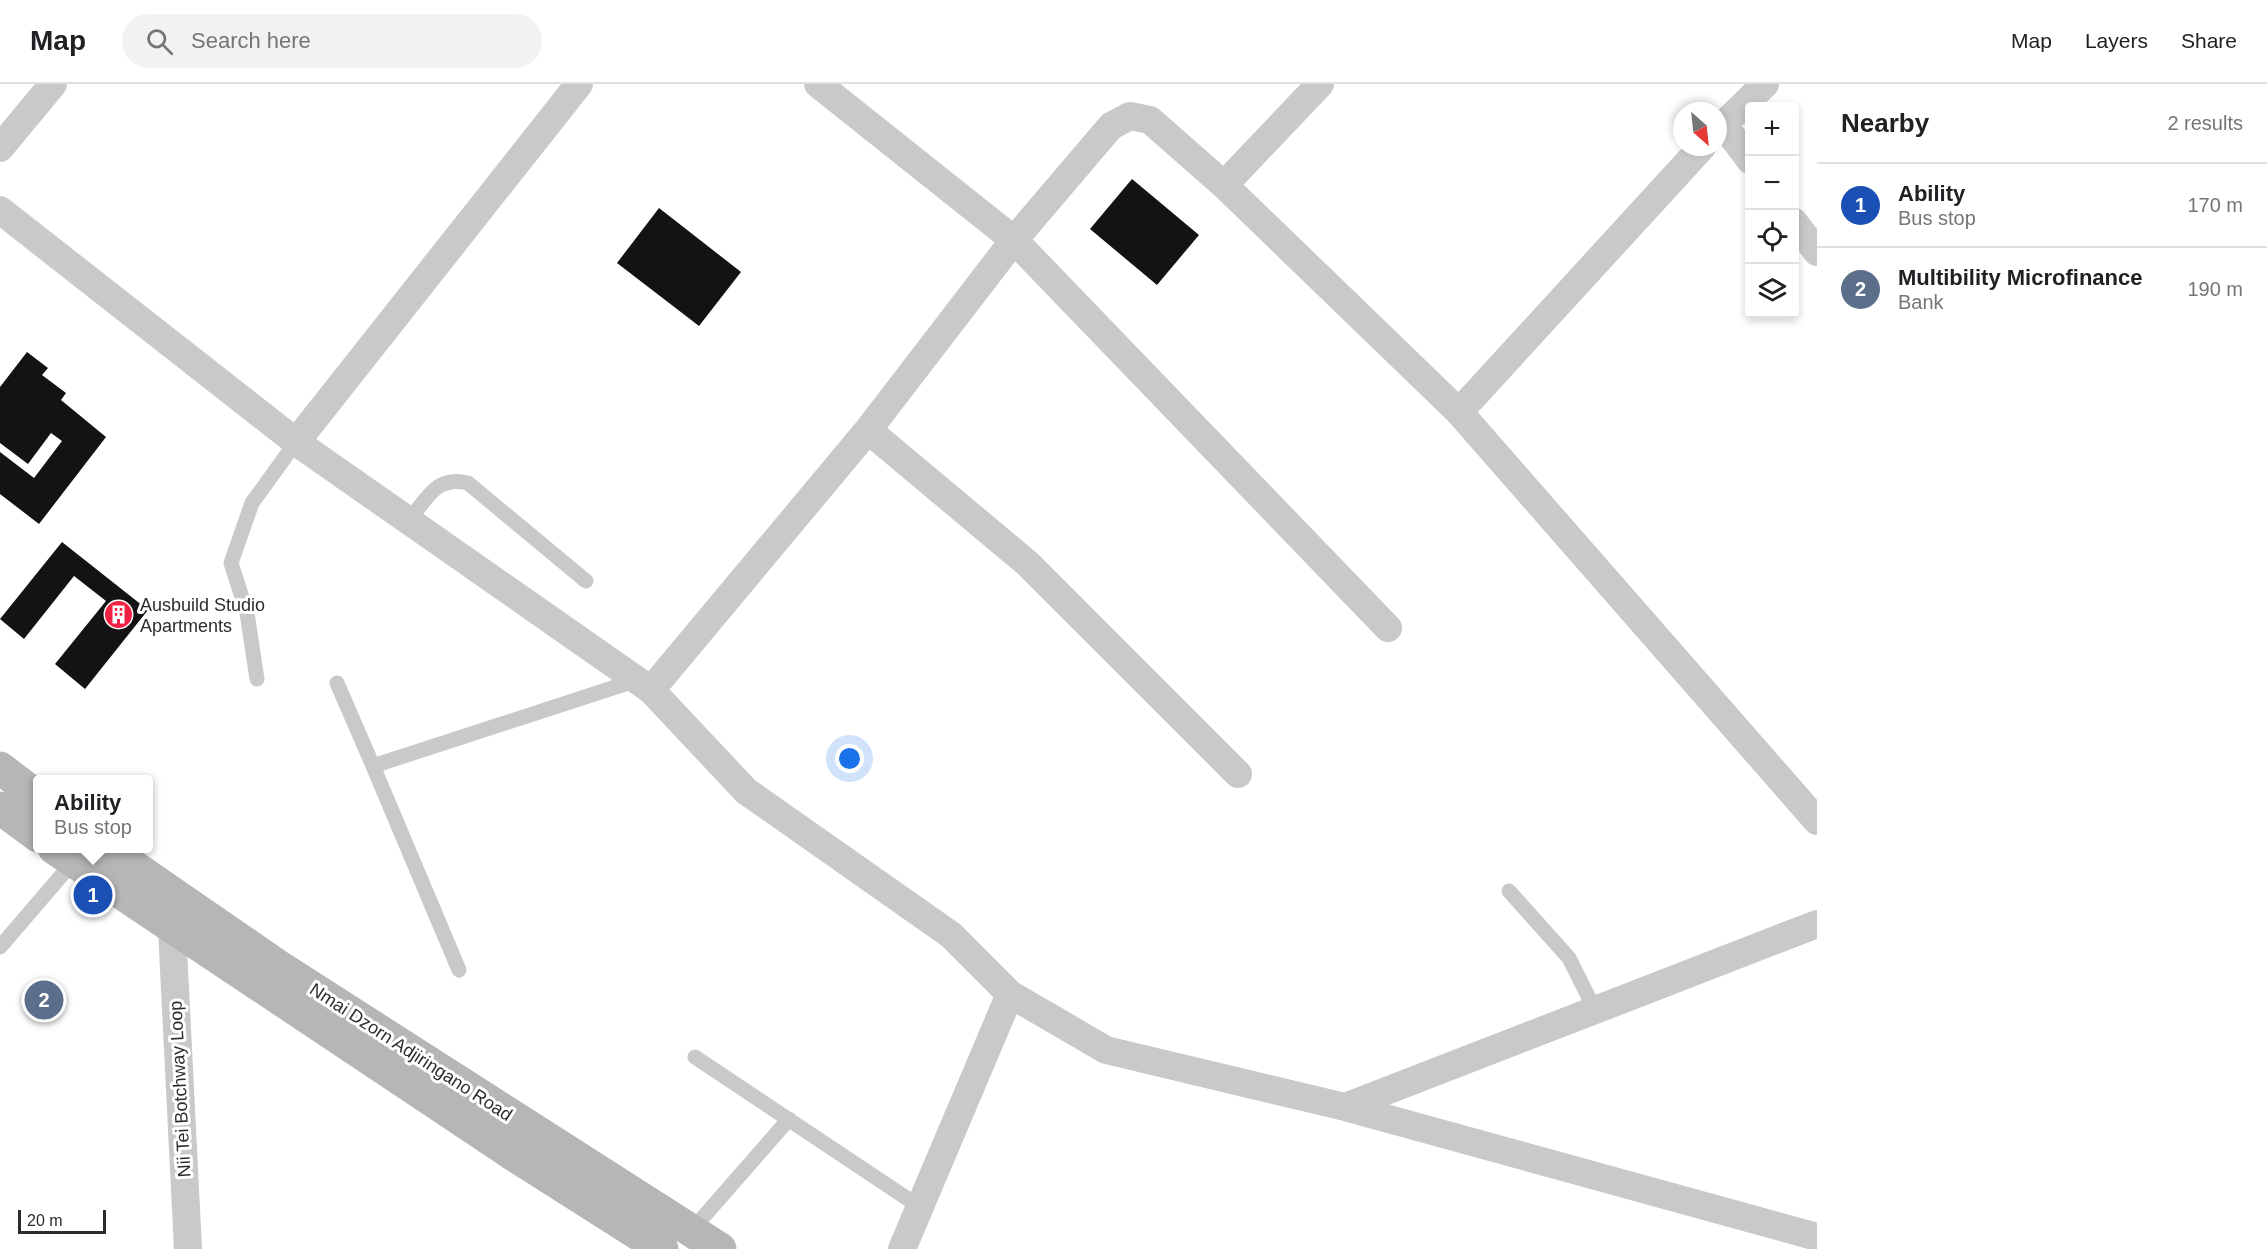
<!DOCTYPE html>
<html lang="en">
<head>
<meta charset="utf-8">
<style>
	:root { --surface:#fff; --page:#f2f2f2; --text:#202124; --muted:#757577; --line:#e0e0e0; --accent:#2563eb }
	body { margin:0; font-family:Arial,sans-serif; background:var(--page); color:var(--text) }
	.controls { position:absolute; right:18px; top:18px; display:grid; overflow:hidden; border-radius:6px; box-shadow:0 3px 9px #0003 }
	.controls button { width:54px; height:54px; display:grid; place-items:center; padding:0; border:0; border-bottom:2px solid var(--line); background:var(--surface); color:var(--text); font:30px sans-serif }
	.compass { position:absolute; left:1673px; top:18px; width:54px; height:54px; border-radius:50%; background:var(--surface); box-shadow:0 3px 9px #0003; rotate:153deg }
	.scale { position:absolute; left:18px; bottom:15px; width:88px; box-sizing:border-box; padding-left:6px; border:3px solid #2c2c2c; border-top:0; font-size:16px; line-height:21px; white-space:nowrap; color:#2c2c2c; -webkit-text-stroke:4px #fff; paint-order:stroke }
	.you { position:absolute; left:850px; top:675px; width:21px; height:21px; margin:-15px; border:4px solid #fff; border-radius:50%; background:#1a73e8; box-shadow:0 0 0 9px #1a73e833 }
	.badge { display:grid; place-items:center; width:39px; height:39px; border-radius:50%; background:var(--accent); color:#fff; font-size:20px; font-weight:700 }
	.pin { position:absolute; translate:-50% -50%; border:3px solid #fff; box-shadow:0 2px 6px #0006 }
	.popup { position:absolute; left:33px; top:691px; width:120px; height:78px; box-sizing:border-box; display:grid; place-content:center; border-radius:6px; background:var(--surface); filter:drop-shadow(0 2px 4px #0005); font-size:20px; white-space:nowrap; color:var(--muted) }
	.popup b { font-size:22px; color:var(--text) }
	.popup::after { content:''; position:absolute; left:50%; top:100%; margin-left:-12px; border:12px solid transparent; border-top-color:var(--surface) }
	.list { margin:0; padding:0; list-style:none }
	h2 { display:flex; justify-content:space-between; align-items:center; height:78px; margin:0; padding:0 24px; font-size:26px }
	h2 small { font-size:20px; font-weight:400; color:var(--muted) }
	.list li { display:grid; grid-template-columns:39px 1fr auto; gap:18px; align-items:center; box-sizing:border-box; height:84px; padding:0 24px; border-top:2px solid var(--line) }
	.list b { display:block; font-size:22px; white-space:nowrap }
	.list p { margin:0; font-size:20px; white-space:nowrap; color:var(--muted) }
	.list em { font-size:20px; font-style:normal; color:var(--muted) }
	.icon { flex:none; width:33px; height:33px; fill:none; stroke:currentColor; stroke-width:2; stroke-linecap:round; stroke-linejoin:round }
	.map { position:relative; flex:none; width:1817px; height:1165px; overflow:hidden }
	header { display:flex; align-items:center; gap:36px; box-sizing:border-box; height:84px; padding:0 30px; background:var(--surface); border-bottom:2px solid var(--line) }
	header strong { font-size:28px }
	nav { display:flex; gap:33px; margin-inline-start:auto; font-size:21px }
	.search { width:420px; height:54px; background:var(--page); display:flex; align-items:center; gap:15px; box-sizing:border-box; padding:0 21px; border-radius:33px; color:var(--muted); font-size:22px }
	main { display:flex }
	aside { flex:1; background:var(--surface) }
	.map>svg:first-child { display:block }
	.building { fill:#131313 }
	.lines { fill:none; stroke-linecap:round; stroke-linejoin:round }
	.service { stroke:#c9c9c9; stroke-width:15 }
	.minor { stroke:#c9c9c9; stroke-width:28 }
	.secondary { stroke:#b6b6b6; stroke-width:33 }
	.labels { text-anchor:middle; stroke-width:6; stroke-linejoin:round; paint-order:stroke }
	.poi-label { font-size:18px; fill:#2c2c2c; stroke:#fff; text-anchor:start }
	.street-label { font-size:18px; fill:#2c2c2c; stroke:#fff }
</style>
</head>
<body>
<header>
<strong>Map</strong>
<div class="search"><svg class="icon" aria-label="search" viewBox="0 0 24 24"><circle cx="10" cy="10" r="6"/><path d="M15 15l6 6"/></svg>Search here</div>
<nav><a>Map</a><a>Layers</a><a>Share</a></nav>
</header>
<main>
<div class="map">
<svg width="1817" height="1165" viewBox="0 0 1817 1165">
	<rect width="100%" height="100%" fill="#fff"/>
	<path class="building" d="M1132,95l67,56 -42,50 -67,-56z
		M659,124l82,64 -42,54 -82,-63z
		M27,268l21,16 -6,7 24,18 -5,7 45,37 -67,87 -39,-30v-42l34,26 28,-37 -11,-8 -23,31 -28,-21v-56z
		M62,458l86,68 -63,79 -30,-25 51,-63 -32,-25 -50,63 -24,-20z"/>
	<g class="lines">
		<path class="service" d="M409,436c19,-22 27,-45 59,-37l118,98
			M257,595l-10,-66 -16,-50 21,-60 44,-61
			M337,599l36,83
			M1509,807l60,67 26,52
			M0,863l73,-85
			M459,886l-86,-204 264,-86
			M695,973l225,150
			M692,1146l97,-111"/>
		<path class="minor" d="M818,0l196,156 374,388
			M1723,40l27,36
			M1718,46l47,-46
			M0,64l53,-64
			M1224,101l96,-101
			M0,126l296,232 355,248 95,101 205,144 59,59
			M1794,138l23,30
			M1459,328l243,-265
			M868,346l159,133 211,211
			M296,358l283,-358
			M651,606l217,-260 146,-190 97,-114 19,-10 20,4 74,65 235,227 358,409
			M172,845l16,320
			M1345,1023l472,-183
			M902,1165l108,-255 96,56 239,57 472,130"/>
		<path class="secondary" d="M0,684l38,29
			M0,724l38,28
			M54,764l457,305 151,96
			M107,764l174,120 439,281"/>
	</g>
	<defs>
		<symbol id="building-disc" viewBox="-11 -11 22 22"><circle r="9.5" fill="#ef2243" stroke="#fff"/><path d="M-4-6H4V6H1V3H-1V6H-4ZM-2.5-4.3h1.7v1.8h-1.7ZM.8-4.3h1.7v1.8H.8ZM-2.5-1h1.7V.8h-1.7ZM.8-1h1.7V.8H.8Z" fill="#fff"/></symbol>
	</defs>
	<g fill-rule="evenodd">
		<use href="#building-disc" x="102" y="514" width="33" height="33"/>
	</g>
	<g class="labels">
		<g class="poi-label">
			<text x="140" y="527">Ausbuild Studio<tspan x="140" dy="21">Apartments</tspan></text>
		</g>
		<g class="street-label">
			<text transform="translate(411 968) rotate(33)" y="6">Nmai Dzorn Adjiringano Road</text>
			<text transform="translate(180 1005) rotate(-93)" y="6">Nii Tei Botchway Loop</text>
		</g>
	</g>
</svg>
<div class="controls">
<button>+</button>
<button>−</button>
<button><svg class="icon" aria-label="locate" viewBox="0 0 24 24"><circle cx="12" cy="12" r="6"/><path d="M12 2v4M12 18v4M2 12h4M18 12h4"/></svg></button>
<button><svg class="icon" aria-label="layers" viewBox="0 0 24 24"><path d="M12 4l9 5-9 5-9-5zM3 14l9 5 9-5"/></svg></button>
</div>
<svg class="compass" viewBox="-18 -18 36 36"><path d="M0-13l5 13h-10z" fill="#e53935"/><path d="M0 13l5-13h-10z" fill="#757577"/></svg>
<div class="scale">20 m</div>
<div class="you"></div>
<div class="pin badge" style="left:93px;top:811px;background:#1a4fb4">1</div>
<div class="popup"><b>Ability</b>Bus stop</div>
<div class="pin badge" style="left:44px;top:916px;background:#5c6f8a">2</div>
</div>
<aside>
<h2>Nearby<small>2 results</small></h2>
<ul class="list">
<li><span class="badge" style="background:#1a4fb4">1</span><div><b>Ability</b><p>Bus stop</p></div><em>170 m</em></li>
<li><span class="badge" style="background:#5c6f8a">2</span><div><b>Multibility Microfinance</b><p>Bank</p></div><em>190 m</em></li>
</ul>
</aside>
</main>
</body>
</html>
